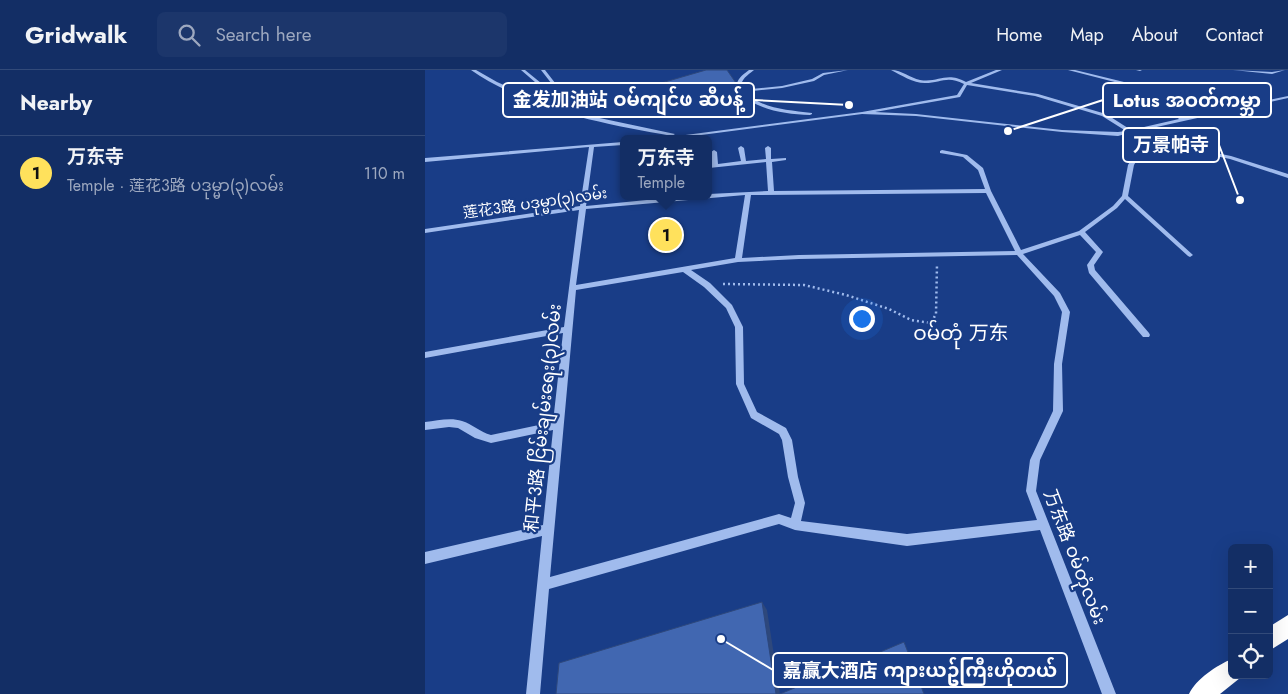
<!DOCTYPE html>
<html lang="en">
<head>
<meta charset="utf-8">
<style>
	:root { --surface:#132e65; --page:#1c366b; --text:#f1f3f6; --muted:#9da8bf; --line:#324a79; --accent:#ffe15c }
	body { margin:0; font-family:Jost,"Noto Sans SC","Noto Sans Myanmar",sans-serif; background:var(--page); color:var(--text) }
	.controls { position:absolute; right:15px; bottom:15px; display:grid; overflow:hidden; border-radius:8px; box-shadow:0 5px 20px #0002 }
	.controls button { width:45px; height:45px; display:grid; place-items:center; padding:0; border:0; border-bottom:1px solid var(--line); background:var(--surface); color:var(--text); font:25px sans-serif }
	.you { position:absolute; left:436px; top:248px; width:18px; height:18px; margin:-12px; border:4px solid #fff; border-radius:50%; background:#1a73e8; box-shadow:0 0 0 8px #1a73e833 }
	.badge { display:grid; place-items:center; width:32px; height:32px; border-radius:50%; background:var(--accent); color:#111; font-size:16px; font-weight:700 }
	.pin { position:absolute; translate:-50% -50%; border:2px solid #fff; box-shadow:0 1px 5px #0006 }
	.popup { position:absolute; left:195px; top:65px; width:92px; height:65px; box-sizing:border-box; display:grid; place-content:center; border-radius:8px; background:var(--surface); filter:drop-shadow(0 1px 4px #0005); font-size:16px; white-space:nowrap; color:var(--muted) }
	.popup b { font-size:19px; color:var(--text) }
	.popup::after { content:''; position:absolute; left:50%; top:100%; margin-left:-10px; border:10px solid transparent; border-top-color:var(--surface) }
	.list { margin:0; padding:0; list-style:none }
	h2 { display:flex; justify-content:space-between; align-items:center; height:65px; margin:0; padding:0 20px; font-size:21px }
	h2 small { font-size:16px; font-weight:400; color:var(--muted) }
	.list li { display:grid; grid-template-columns:32px 1fr auto; gap:15px; align-items:center; box-sizing:border-box; height:75px; padding:0 20px; border-top:1px solid var(--line) }
	.list b { display:block; font-size:19px; white-space:nowrap }
	.list p { margin:0; font-size:16px; white-space:nowrap; color:var(--muted) }
	.list em { font-size:16px; font-style:normal; color:var(--muted) }
	.icon { flex:none; width:28px; height:28px; fill:none; stroke:currentColor; stroke-width:2; stroke-linecap:round; stroke-linejoin:round }
	.map { position:relative; flex:none; width:863px; height:624px; overflow:hidden }
	header { display:flex; align-items:center; gap:30px; box-sizing:border-box; height:70px; padding:0 25px; background:var(--surface); border-bottom:1px solid var(--line) }
	header strong { font-size:24px }
	nav { display:flex; gap:28px; margin-inline-start:auto; font-size:18px }
	.search { width:350px; height:45px; background:var(--page); display:flex; align-items:center; gap:12px; box-sizing:border-box; padding:0 18px; border-radius:8px; color:var(--muted); font-size:19px }
	main { display:flex }
	aside { flex:1; background:var(--surface) }
	.map>svg:first-child { display:block }
	.lines { fill:none; stroke-linecap:round; stroke-linejoin:round }
	.path { stroke:#a0bbed; stroke-width:2.5; stroke-dasharray:2 3; stroke-linecap:butt }
	.minor { fill:#a0bbed; fill-rule:evenodd }
	.highway { fill:#fff; fill-rule:evenodd }
	.wall { fill:#385998 }
	.shaded-wall { fill:#2e487c }
	.building { fill:#4167b1; stroke:#2e487c }
	.labels { text-anchor:middle; stroke-width:4.5; stroke-linejoin:round; paint-order:stroke }
	.far-street-label { font-size:15px; fill:#fff; stroke:#193d87 }
	.street-label { font-size:18px; fill:#fff; stroke:#193d87 }
	.quarter-label { font-size:20px; fill:#fff; stroke:#193d87 }
	.leader { fill:none; stroke:#fff; stroke-width:2 }
	.callout-dot { fill:#fff; stroke:#193d87; stroke-width:2 }
	.callout { fill:#193d87; stroke:#fff; stroke-width:2 }
	.callout-label { font-size:19px; text-anchor:middle; font-weight:bold; fill:#fff }
</style>
</head>
<body>
<header>
<strong>Gridwalk</strong>
<div class="search"><svg class="icon" aria-label="search" viewBox="0 0 24 24"><circle cx="10" cy="10" r="6"/><path d="M15 15l6 6"/></svg>Search here</div>
<nav><a>Home</a><a>Map</a><a>About</a><a>Contact</a></nav>
</header>
<main>
<aside>
<h2>Nearby<small></small></h2>
<ul class="list">
<li><span class="badge">1</span><div><b>万东寺</b><p>Temple · 莲花3路 ပဒုမ္မာ(၃)လမ်း</p></div><em>110 m</em></li>
</ul>
</aside>
<div class="map">
<svg width="863" height="624" viewBox="0 0 863 624">
	<rect width="100%" height="100%" fill="#193d87"/>
	<g class="lines">
		<path class="path" d="M298,214l81,1 42,10 43,14 22,11 20,3 5,-9 1,-50"/>
		<path class="minor" d="M46,0h5l21,12 46,20 7,-7 -29,-25h4l27,22 3,-4 -14,-18h4l14,18 -4,8 -8,8 38,11 68,-28h4v2l-67,27 85,18 -3,2c-56,-10 -112,-20 -164,-45 -13,-6 -26,-13 -37,-21z
			M324,0h5c-7,6 -14,9 -13,20l41,-4 30,-7 11,-6 25,-3 -24,5 -10,6 -32,7 -39,4c21,17 43,18 69,21v1l-2,1c-27,-1 -53,-5 -73,-24 -2,-11 4,-15 12,-21z
			M466,0c11,0 19,8 29,10 19,3 26,-9 46,2l30,-12h6l-31,13 67,11 68,20 25,16 48,-11 -9,-9 -1,-14 -101,-26h7l98,24 2,16 9,8 104,-22v2l-154,34 3,5 94,19 57,18v4l-58,-19 -91,-19 5,8 -10,17 -6,31 65,59 -3,2 -2,-1 -63,-57 -8,9 -32,24 18,20 -9,13 1,5 54,63 1,2 -1,2h-6l-54,-64 -2,-8 9,-13 -16,-17 -57,19 37,39 10,19 -8,52 1,47 -23,49 -4,31 80,203h-14l-62,-164 -133,16 -112,-16 -16,-6 -230,65 -9,105h-14l16,-158 -117,28v-12l118,-27 10,-95 -62,13 -16,-5 -17,-10 -9,-1 -24,3v-8c12,-1 25,-5 37,-1 10,3 18,11 29,14l62,-13 10,-89 -138,25v-6l139,-25 15,-117 -154,23v-4l155,-23 9,-59 -164,15v-4l198,-16v3l-29,2 -8,59 101,-10h22v-2l59,-3 -2,-29 -57,6v-4h3l-1,-12 3,-2 3,2 1,12 23,-3 -3,-13 3,-2 3,2 2,13 20,-2 -1,-11 3,-2 3,2v11l15,-1v2l-14,2 2,29 211,-2 -7,-19 -15,-13 -23,-4v-2l2,-1 25,5 16,13 8,23 30,59 58,-19 34,-25 9,-10 6,-31 10,-17 -9,-15 -11,3 -56,-4 -146,-16 -54,-2 -191,25h-16l207,-27 95,-17 7,-11c-17,-9 -23,-1 -39,-1 -12,0 -24,-8 -34,-13zM542,15l68,11 67,20 24,15 -8,1 -56,-2 -146,-16 -41,-2 85,-15zM561,123l29,58 -216,4 -57,3 9,-63zM320,125l-10,63 -159,27 10,-76zM592,185l37,41 8,16 -8,52 -1,47 -23,49 -4,31 11,29 -130,14 -106,-13 4,-18 -7,-26 -6,-37 -6,-12 -29,-16 -13,-28 -1,-57 -11,-22 -22,-22 -19,-13 47,-8 61,-3zM258,202l21,15 22,21 9,19 1,57 15,34 28,16 3,6 6,37 7,26 -4,15 -12,-4 -229,63 26,-287z
			M711,0h6l-2,1z
			M808,0l39,2 13,-2 -13,4z"/>
		<path class="highway" d="M863,545v24l-19,12v-24z
			M807,589v16h9l-1,3 -20,16h-31c7,-15 28,-29 43,-35z"/>
	</g>
	<path class="wall" d="M219,18l94,7 -70,19 -21,-14z"/>
	<path class="shaded-wall" d="M311,13l2,12 -70,19 -3,-12z
		M337,532l5,8 13,84h-4z"/>
	<path class="building" d="M281,0h21l9,13 -71,19 -21,-14z
		M337,532l14,92h-220l3,-31z
		M479,572l20,52h-144z"/>
	<g class="labels">
		<g class="far-street-label">
			<text transform="translate(110 133) rotate(-8)" y="5">莲花3路 ပဒုမ္မာ(၃)လမ်း</text>
		</g>
		<g class="street-label">
			<text transform="translate(118 348) rotate(-84)" y="6">和平3路 ငြိမ်းချမ်းရေး(၃)လမ်း</text>
			<text transform="translate(650 487) rotate(69)" y="6">万东路 ဝမ်တုံလမ်း</text>
		</g>
		<g class="quarter-label">
			<text x="536" y="270">ဝမ်တုံ 万东</text>
		</g>
	</g>
	<path class="leader" d="M424 35L329 30M583 61L678 30M815 130L794 75M296 569L348 600"/>
	<g class="callout-dot">
		<circle cx="424" cy="35" r="5"/>
		<circle cx="583" cy="61" r="5"/>
		<circle cx="815" cy="130" r="5"/>
		<circle cx="296" cy="569" r="5"/>
	</g>
	<g class="callout">
		<rect x="78" y="13" width="251" height="34" rx="5"/>
		<rect x="678" y="13" width="168" height="34" rx="5"/>
		<rect x="698" y="58" width="96" height="34" rx="5"/>
		<rect x="348" y="583" width="294" height="34" rx="5"/>
	</g>
	<g class="callout-label">
		<text x="203" y="36">金发加油站 ဝမ်ကျင်ဖ ဆီပန့်</text>
		<text x="762" y="37">Lotus အဝတ်ကမ္ဘာ</text>
		<text x="746" y="81">万景帕寺</text>
		<text x="495" y="607">嘉赢大酒店 ကျားယဥ်ကြီးဟိုတယ်</text>
	</g>
</svg>
<div class="controls">
<button>+</button>
<button>−</button>
<button><svg class="icon" aria-label="locate" viewBox="0 0 24 24"><circle cx="12" cy="12" r="6"/><path d="M12 2v4M12 18v4M2 12h4M18 12h4"/></svg></button>
</div>
<div class="you"></div>
<div class="pin badge" style="left:241px;top:165px">1</div>
<div class="popup"><b>万东寺</b>Temple</div>
</div>
</main>
</body>
</html>
